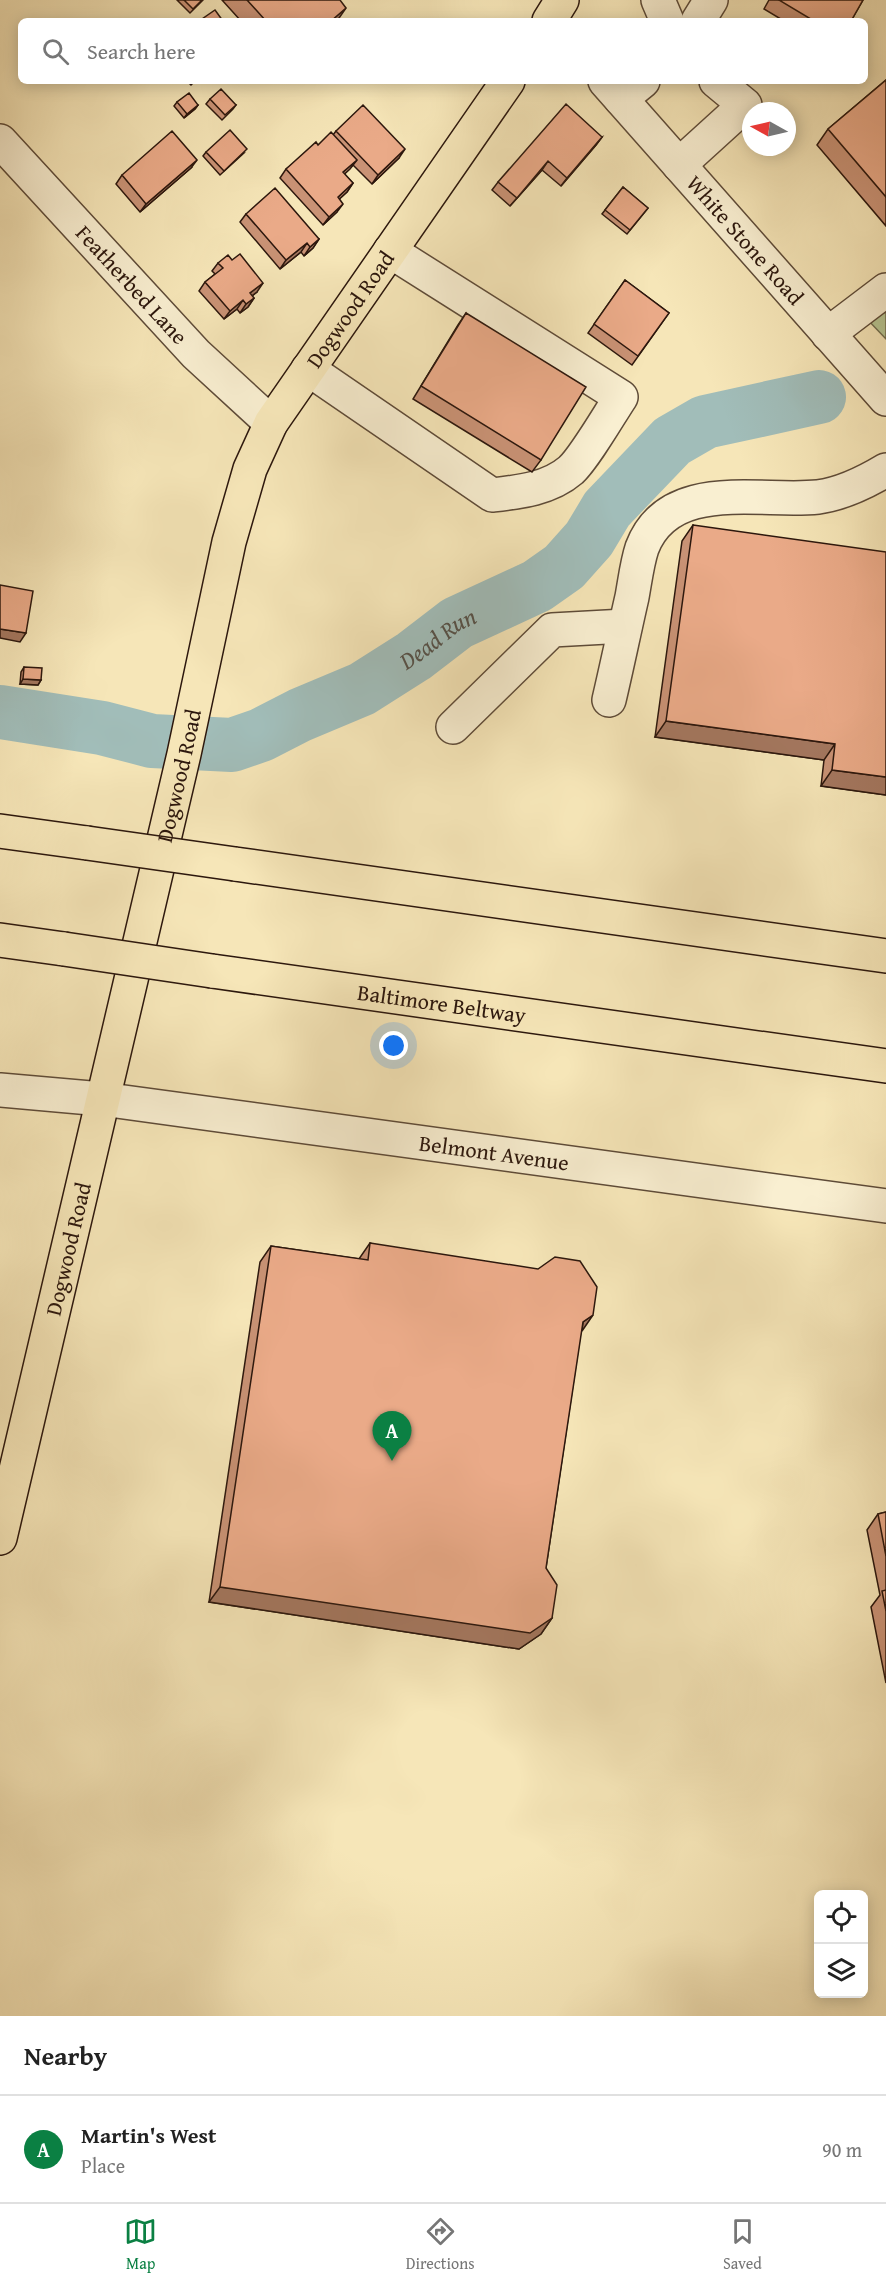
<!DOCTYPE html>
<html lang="en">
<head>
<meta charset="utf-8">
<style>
	:root { --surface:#fff; --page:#f2f2f2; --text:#222; --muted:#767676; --line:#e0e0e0; --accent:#0b8043 }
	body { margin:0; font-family:"Gentium Book Plus",serif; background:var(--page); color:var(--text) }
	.controls { position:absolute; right:18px; bottom:18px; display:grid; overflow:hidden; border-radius:9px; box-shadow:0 3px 15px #0003 }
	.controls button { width:54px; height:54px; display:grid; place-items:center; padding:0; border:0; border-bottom:2px solid var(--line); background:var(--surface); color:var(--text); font:30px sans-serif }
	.compass { position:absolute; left:742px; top:102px; width:54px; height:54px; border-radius:50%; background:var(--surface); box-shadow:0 3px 15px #0003; rotate:278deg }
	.you { position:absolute; left:394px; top:1046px; width:21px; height:21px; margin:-15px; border:4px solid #fff; border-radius:50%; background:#1a73e8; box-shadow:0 0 0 9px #1a73e833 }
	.badge { display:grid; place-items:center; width:39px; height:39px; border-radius:50%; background:var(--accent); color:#fff; font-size:20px; font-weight:700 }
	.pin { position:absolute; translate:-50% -50px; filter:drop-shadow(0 2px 3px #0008) }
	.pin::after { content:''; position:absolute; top:32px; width:21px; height:18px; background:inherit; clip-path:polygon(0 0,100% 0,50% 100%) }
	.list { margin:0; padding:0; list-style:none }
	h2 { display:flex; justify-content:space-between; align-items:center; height:78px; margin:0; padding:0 24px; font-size:26px }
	h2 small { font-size:20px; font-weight:400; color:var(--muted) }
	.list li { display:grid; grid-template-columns:39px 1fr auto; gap:18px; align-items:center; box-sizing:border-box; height:108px; padding:0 24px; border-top:2px solid var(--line) }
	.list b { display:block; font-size:22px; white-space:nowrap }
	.list p { margin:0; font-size:20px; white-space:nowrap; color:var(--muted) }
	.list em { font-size:20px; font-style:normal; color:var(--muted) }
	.icon { flex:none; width:33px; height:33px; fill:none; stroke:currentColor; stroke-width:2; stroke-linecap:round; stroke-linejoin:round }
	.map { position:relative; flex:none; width:886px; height:2016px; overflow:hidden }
	.search { position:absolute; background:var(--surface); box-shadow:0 3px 15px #0003; left:18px; right:18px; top:18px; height:66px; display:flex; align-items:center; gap:15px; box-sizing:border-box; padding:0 21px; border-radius:9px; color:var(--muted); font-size:22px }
	.sheet { height:186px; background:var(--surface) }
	nav { display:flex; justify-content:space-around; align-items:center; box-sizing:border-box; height:84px; border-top:2px solid var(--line); background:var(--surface); font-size:16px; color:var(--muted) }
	nav a { display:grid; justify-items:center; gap:3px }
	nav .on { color:var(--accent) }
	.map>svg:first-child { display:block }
	.green { fill:#b7c693; stroke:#726e50; stroke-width:1.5 }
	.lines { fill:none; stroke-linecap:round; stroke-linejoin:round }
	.river { stroke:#a1bdb9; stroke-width:54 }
	.minor-casing { stroke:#5e4b38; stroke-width:36 }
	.major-casing { stroke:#2c170d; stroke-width:36 }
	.highway-casing { stroke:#2c170d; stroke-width:36 }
	.minor { stroke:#f9efd1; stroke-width:33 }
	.major { stroke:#f6e6b8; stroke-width:33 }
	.highway { stroke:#f6e6b8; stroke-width:33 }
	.highway-bridge-casing { stroke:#2c170d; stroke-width:36; stroke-linecap:butt }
	.highway-bridge { stroke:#f6e6b8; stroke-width:33 }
	.wall { fill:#c99275; stroke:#2c170d; stroke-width:1.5 }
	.shaded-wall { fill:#a4775f; stroke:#2c170d; stroke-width:1.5 }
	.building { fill:#eaaa88; stroke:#2c170d; stroke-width:1.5 }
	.labels { text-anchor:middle; stroke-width:4.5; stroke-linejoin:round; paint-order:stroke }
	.street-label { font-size:22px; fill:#2c170d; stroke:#f9efd1 }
	.water-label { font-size:24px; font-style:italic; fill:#555149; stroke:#f9efd1 }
</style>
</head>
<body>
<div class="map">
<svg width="886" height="2016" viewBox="0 0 886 2016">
	<rect width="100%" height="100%" fill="#f6e6b8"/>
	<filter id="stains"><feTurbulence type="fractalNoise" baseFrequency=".00333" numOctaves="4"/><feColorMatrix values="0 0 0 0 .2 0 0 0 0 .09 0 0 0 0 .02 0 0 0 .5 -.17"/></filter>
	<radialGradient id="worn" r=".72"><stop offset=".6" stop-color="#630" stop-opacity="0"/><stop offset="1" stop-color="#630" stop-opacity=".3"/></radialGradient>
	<path class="green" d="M886,312v27l-19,-20z"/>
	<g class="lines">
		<path class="river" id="s1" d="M0,712l102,16 50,13 80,4 29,-10 39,-20 62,-26 52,-33 43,-33 80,-37 27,-19 25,-28 18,-30 65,-68 33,-19 114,-25"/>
		<defs>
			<g id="minor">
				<path d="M658,0l9,21"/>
				<path d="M698,21l13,-21"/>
				<path id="s2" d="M605,81l281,318"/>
				<path d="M621,99l22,-18"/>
				<path id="s3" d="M0,141l196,213 75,69"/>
				<path d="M679,165l66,-60 -29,-24"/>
				<path d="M828,334l58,-44"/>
				<path d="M308,369l184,126c27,-3 57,-6 79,-25 14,-13 38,-55 50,-73l-231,-146"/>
				<path d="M609,700c8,-34 15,-68 23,-103 3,-16 5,-34 10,-49 27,-71 118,-45 176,-51 24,-3 48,-15 68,-27"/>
				<path d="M453,727l99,-97 73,-4"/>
				<path id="s4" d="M0,1090l102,9 784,107"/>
			</g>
			<g id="major">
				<path d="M549,21l13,-21"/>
				<path id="s5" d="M0,1538l184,-784 45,-212 21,-73 21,-46 237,-342"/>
			</g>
			<g id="highway">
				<path d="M0,831l87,12"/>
				<path d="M235,864l651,92"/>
				<path d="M0,940l64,9"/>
				<path id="s6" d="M212,971l674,95"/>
			</g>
		</defs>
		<use href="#minor" class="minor-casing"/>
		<use href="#major" class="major-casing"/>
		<use href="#highway" class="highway-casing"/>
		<use href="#minor" class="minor"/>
		<use href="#major" class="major"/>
		<use href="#highway" class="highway"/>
		<defs>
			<path id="highway-bridge" d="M87,843l148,21
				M64,949l148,22"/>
		</defs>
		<use href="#highway-bridge" class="highway-bridge-casing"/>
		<use href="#highway-bridge" class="highway-bridge"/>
	</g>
	<path class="wall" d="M177,0h26l-13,13z
		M222,0h118l-3,21h-96z
		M769,0h94l-12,21h-67l-20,-12z
		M886,80v146l-69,-81 11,-16z
		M187,81h8l-4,4z
		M210,99l26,6 -3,4 -11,11 -16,-16z
		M177,102l21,3 -3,4 -11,9 -10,-12z
		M336,131l63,27 -27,26 -19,-19 -9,9 9,9 -6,9 -8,7 -2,13 -14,13 -43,-47 6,-9 47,-34z
		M602,137l-6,8 -35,41 -19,-16 -32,36 -18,-16 6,-8z
		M206,152l38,1 -24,22 -17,-19z
		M191,168l-51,44 -24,-28 6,-9z
		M623,187l25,21 -21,26 -25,-20z
		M246,214l73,25 -6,9 -9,8 -3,-4 -21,17 -40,-47z
		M218,263l39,29 -5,4 2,2 -6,9 -8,6 -3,-4 -13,10 -25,-28 6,-9 10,-8 -3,-3z
		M625,280l44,33 -37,52 -44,-32z
		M466,313l75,147 -9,12 -119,-73 45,-74z
		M693,525l193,270 -65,-9 3,-26 -169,-23 27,-196z
		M24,667l17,13 -3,5 -18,-1 1,-12z
		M370,1243l211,88 -35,237 6,50 -11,16 -22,15 -310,-47 51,-340 11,-16 88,13z
		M886,1512v171l-15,-76 9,-12 -13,-65 11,-16z"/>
	<path class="shaded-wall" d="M346,8l-9,13h-6z
		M198,105l-3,4 -11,9 3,-4z
		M602,137l-6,8 -35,41 6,-8z
		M405,149l-6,9 -27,26 6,-9z
		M197,160l-6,8 -51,44 6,-8z
		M357,160l-7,9 -13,12 6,-9z
		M548,161l-6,9 -32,36 7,-8z
		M353,183l-6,9 -15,14 6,-9z
		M343,204l-6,8 -14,13 6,-8z
		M319,239l-6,9 -9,8 6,-9z
		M307,243l-6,9 -21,17 6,-9z
		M263,283l-6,9 -13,10 6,-9z
		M254,298l-6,9 -8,6 6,-9z
		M243,300l-6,9 -13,10 6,-8z
		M0,629l26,4 -6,9 -20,-4z
		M23,679l18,1 -3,5 -18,-1z
		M666,721l169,23 -11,16 -169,-23z
		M832,770l54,7v18l-65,-9z
		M593,1315l-11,16 1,-9z
		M220,1587l332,31 -11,16 -22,15 -310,-47z"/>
	<path class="building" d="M184,0h18l-9,9z
		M247,0h93l6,8 -15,13h-65z
		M779,0h84l-12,21h-37z
		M215,10l8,11h-20l-1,-2z
		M886,80v117l-58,-68z
		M221,89l15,16 -11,10 -15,-16z
		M189,93l9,12 -11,9 -10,-12z
		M566,104l36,33 -35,41 -19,-17 -31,37 -19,-16z
		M363,105l42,44 -27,26 -42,-44z
		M230,130l17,19 -23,22 -18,-19z
		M172,131l25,29 -51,44 -24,-29z
		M331,132l26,28 -14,12 10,11 -15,14 5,7 -14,13 -43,-48 30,-27 2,3z
		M623,187l25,21 -18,22 -25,-20z
		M275,188l44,51 -9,8 -3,-4 -21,17 -40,-46z
		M240,254l23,29 -13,10 4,5 -8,6 -3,-4 -13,11 -25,-29 18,-14 -5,-5 10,-8 4,5z
		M625,280l44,33 -31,43 -44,-32z
		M466,313l120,74 -45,73 -120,-74z
		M693,525l193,27v225l-54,-7 3,-26 -169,-23z
		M0,585l33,6 -7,42 -26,-4z
		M24,667l18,1 -1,12 -18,-1z
		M370,1243l168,26 17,-12 25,4 17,26 -4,28 -10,7 -37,246 11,17 -5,33 -22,15 -310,-46 51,-341 97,14z
		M886,1512v44l-8,-42z
		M886,1590v21l-4,-20z"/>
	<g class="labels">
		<g class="street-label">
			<text dy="8" stroke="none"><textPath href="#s2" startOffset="212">White Stone Road</textPath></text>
			<text dy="8" stroke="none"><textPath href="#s3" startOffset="195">Featherbed Lane</textPath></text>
			<text dy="8" stroke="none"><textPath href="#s5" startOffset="1287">Dogwood Road</textPath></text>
			<text dy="8" stroke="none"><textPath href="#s5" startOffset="783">Dogwood Road</textPath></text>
			<text dy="8" stroke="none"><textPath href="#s6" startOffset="232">Baltimore Beltway</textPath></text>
			<text dy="8" stroke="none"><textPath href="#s4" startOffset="498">Belmont Avenue</textPath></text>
			<text dy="8" stroke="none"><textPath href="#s5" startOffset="297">Dogwood Road</textPath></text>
		</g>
		<g class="water-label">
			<text dy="8" stroke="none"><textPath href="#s1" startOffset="468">Dead Run</textPath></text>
		</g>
	</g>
	<rect width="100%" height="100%" filter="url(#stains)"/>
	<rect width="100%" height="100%" fill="url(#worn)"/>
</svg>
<div class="controls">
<button><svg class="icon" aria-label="locate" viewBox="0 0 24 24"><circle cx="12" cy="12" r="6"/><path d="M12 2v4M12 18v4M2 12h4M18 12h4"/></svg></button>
<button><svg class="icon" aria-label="layers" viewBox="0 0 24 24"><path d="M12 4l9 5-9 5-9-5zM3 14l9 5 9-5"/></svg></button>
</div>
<svg class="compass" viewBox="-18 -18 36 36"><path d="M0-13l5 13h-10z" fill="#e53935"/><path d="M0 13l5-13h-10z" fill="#767676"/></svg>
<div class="you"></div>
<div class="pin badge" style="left:392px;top:1461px">A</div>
<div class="search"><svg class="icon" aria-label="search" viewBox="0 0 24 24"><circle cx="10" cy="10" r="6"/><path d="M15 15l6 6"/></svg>Search here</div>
</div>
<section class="sheet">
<h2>Nearby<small></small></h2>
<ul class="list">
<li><span class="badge">A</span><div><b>Martin's West</b><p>Place</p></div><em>90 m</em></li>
</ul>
</section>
<nav>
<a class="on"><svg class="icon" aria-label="map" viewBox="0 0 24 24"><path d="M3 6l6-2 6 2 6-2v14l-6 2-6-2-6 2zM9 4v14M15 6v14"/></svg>Map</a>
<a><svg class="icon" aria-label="directions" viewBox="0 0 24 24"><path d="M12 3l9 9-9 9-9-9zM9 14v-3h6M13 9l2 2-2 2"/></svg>Directions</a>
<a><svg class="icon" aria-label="saved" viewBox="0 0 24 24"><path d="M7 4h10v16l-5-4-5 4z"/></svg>Saved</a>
</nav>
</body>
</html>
